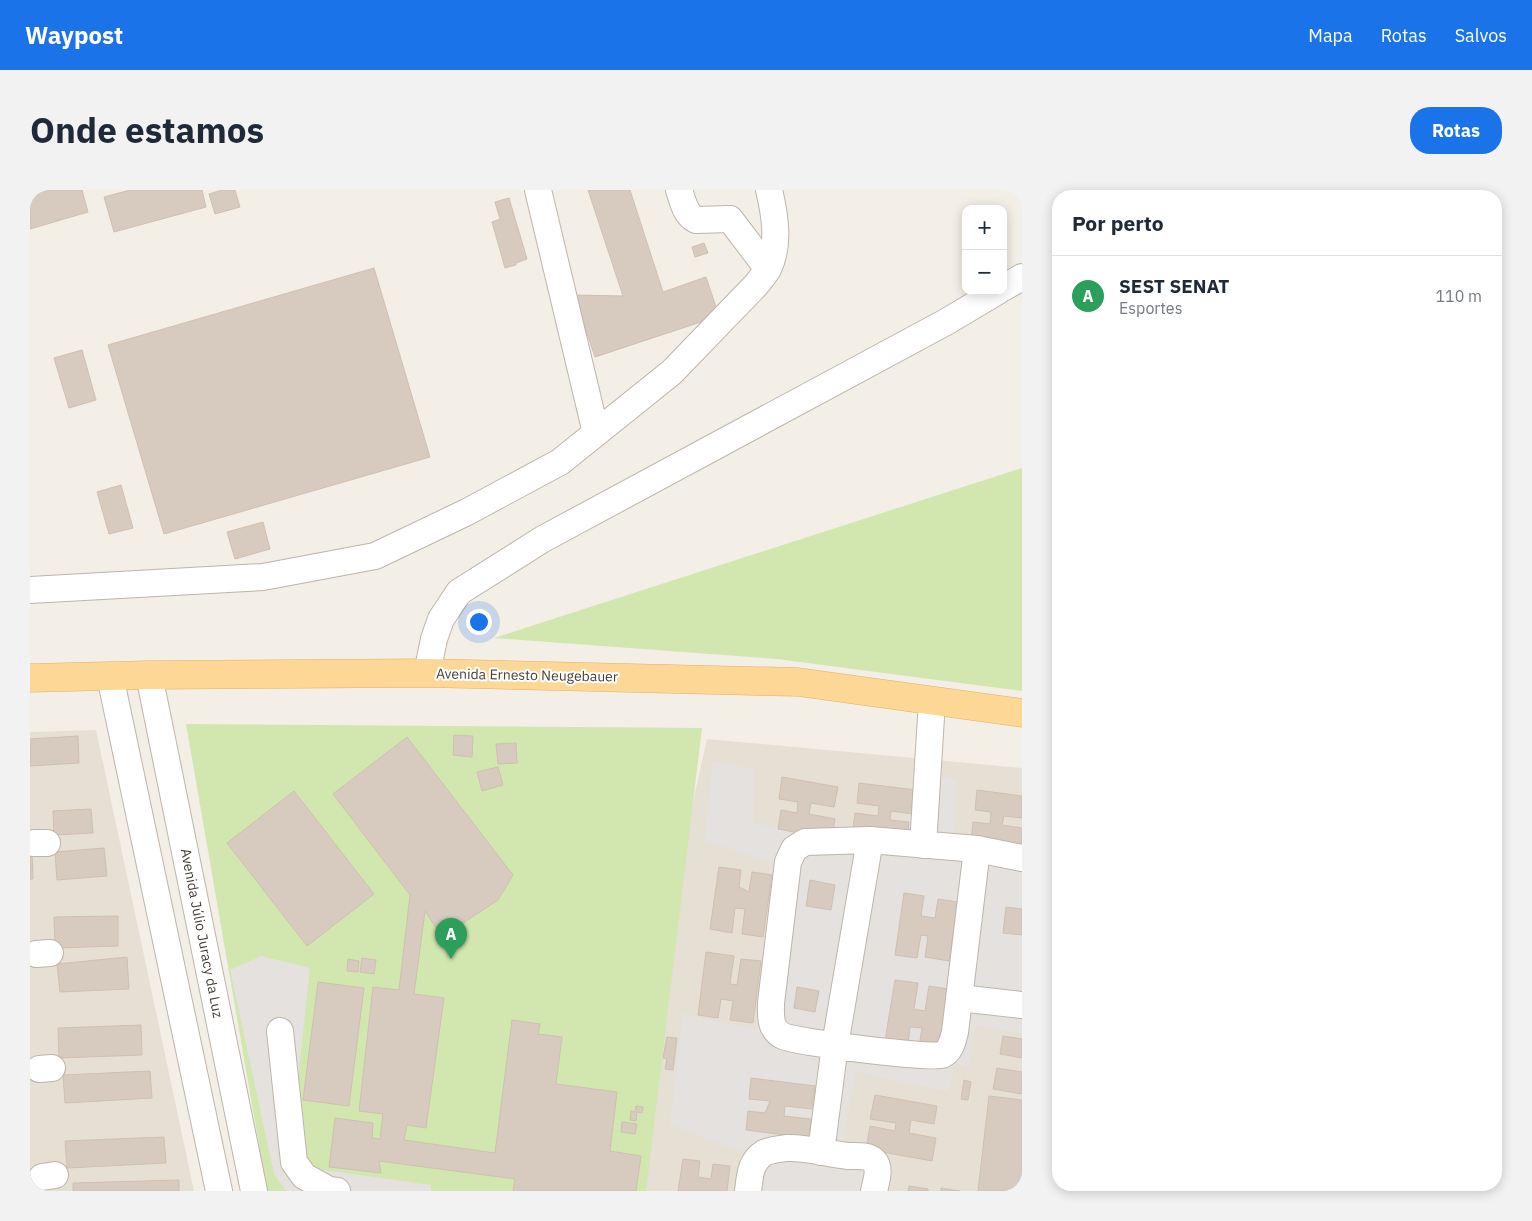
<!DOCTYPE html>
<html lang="pt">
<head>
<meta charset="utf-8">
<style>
	:root { --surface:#fff; --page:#f2f2f3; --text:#1f2937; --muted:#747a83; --line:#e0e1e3; --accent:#1a73e8 }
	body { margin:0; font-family:"IBM Plex Sans",sans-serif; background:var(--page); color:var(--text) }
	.controls { position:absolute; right:15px; top:15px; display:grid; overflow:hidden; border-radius:10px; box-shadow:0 2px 12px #0003 }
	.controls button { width:45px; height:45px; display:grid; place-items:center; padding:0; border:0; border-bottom:1px solid var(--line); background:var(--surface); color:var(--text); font:25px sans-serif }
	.you { position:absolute; left:448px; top:431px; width:18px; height:18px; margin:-12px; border:4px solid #fff; border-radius:50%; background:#1a73e8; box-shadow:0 0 0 8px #1a73e833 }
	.badge { display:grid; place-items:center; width:32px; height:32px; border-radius:50%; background:var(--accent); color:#fff; font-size:16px; font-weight:700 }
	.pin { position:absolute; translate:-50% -41px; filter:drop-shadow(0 1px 2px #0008) }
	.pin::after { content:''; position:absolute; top:26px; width:18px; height:15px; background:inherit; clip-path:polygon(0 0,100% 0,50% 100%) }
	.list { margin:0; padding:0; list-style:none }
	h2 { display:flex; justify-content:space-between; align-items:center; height:65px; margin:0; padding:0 20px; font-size:21px }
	h2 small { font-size:16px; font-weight:400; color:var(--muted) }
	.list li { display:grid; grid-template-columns:32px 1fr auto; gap:15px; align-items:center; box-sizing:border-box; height:80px; padding:0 20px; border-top:1px solid var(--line) }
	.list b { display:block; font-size:19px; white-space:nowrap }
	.list p { margin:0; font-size:16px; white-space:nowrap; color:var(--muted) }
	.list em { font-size:16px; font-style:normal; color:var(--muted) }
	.map { position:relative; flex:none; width:992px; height:1001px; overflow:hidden; border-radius:20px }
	header { display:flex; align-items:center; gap:30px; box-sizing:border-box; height:70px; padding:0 25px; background:var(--accent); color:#fff }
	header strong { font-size:24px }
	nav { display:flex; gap:28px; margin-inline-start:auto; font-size:18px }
	.intro { display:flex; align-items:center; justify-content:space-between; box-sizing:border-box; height:120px; padding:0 30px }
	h1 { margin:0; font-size:35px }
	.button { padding:12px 22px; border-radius:20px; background:var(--accent); color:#fff; font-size:18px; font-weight:700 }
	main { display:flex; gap:30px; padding:0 30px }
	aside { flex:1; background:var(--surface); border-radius:20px; box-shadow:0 2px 12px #0003 }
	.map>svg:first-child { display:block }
	.residential { fill:#e6dfd4 }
	.green { fill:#d2e6af }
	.parking { fill:#e4e1de }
	.building { fill:#d7cbbf; stroke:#cfc0af }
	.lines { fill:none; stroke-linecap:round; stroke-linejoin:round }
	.minor-casing { stroke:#beb5a9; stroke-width:28 }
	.major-casing { stroke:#e1b265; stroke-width:29 }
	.minor { stroke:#fff; stroke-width:26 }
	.major { stroke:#fcd795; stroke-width:28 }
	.labels { text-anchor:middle; stroke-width:4; stroke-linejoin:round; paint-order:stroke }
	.street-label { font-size:14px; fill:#453e35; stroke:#fff }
</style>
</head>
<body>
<header>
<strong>Waypost</strong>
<nav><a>Mapa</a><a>Rotas</a><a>Salvos</a></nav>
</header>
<div class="intro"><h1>Onde estamos</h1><a class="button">Rotas</a></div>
<main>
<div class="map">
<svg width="992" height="1001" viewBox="0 0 992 1001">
	<rect width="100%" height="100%" fill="#f3eee6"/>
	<path class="residential" d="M66,540l98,461h-164v-459z
		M677,549l315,29v423h-377l11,-224z"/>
	<path class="green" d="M992,278v223l-245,-32 -283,-21z
		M156,534l516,4 -56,463h-379z"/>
	<path class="parking" d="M682,571l42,8 -1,54 153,29 6,-81 45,8 -3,76 68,10v169l-47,-9 -5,41 -16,-1 -5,27 -93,-20 -14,75 44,10 -4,34h-146l7,-39 -73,-27 13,-112 73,17 21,-166 -72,-23z
		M231,766l49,12 -21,197 142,20v6h-145l-12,-17 -44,-204z"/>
	<path class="building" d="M0,0h52l6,22 -58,17z
		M100,0h72l4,17 -92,25 -10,-35z
		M192,0h13l5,17 -25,7 -6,-20z
		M558,0h42l33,102 43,-15 13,39 -124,41 -21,-62 49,1z
		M479,8l18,61 -11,4v2l-11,3 -13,-46 8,-3 -5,-17z
		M674,53l4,10 -13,4 -3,-10z
		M344,78l56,189 -266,77 -56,-189z
		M52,160l14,50 -27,8 -15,-50z
		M91,295l12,43 -24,6 -12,-42z
		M233,332l7,27 -35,10 -8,-27z
		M424,545l19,1 -1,21 -19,-2z
		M48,546l1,27 -49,3v-27z
		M377,547l106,138 -15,25 -56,37 -17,-26 -11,83 30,4 -18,130 -19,-3 -3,15 91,13 17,-133 28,4 -2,10 24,3 -6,47 61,8 -7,59 31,5 -5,35h-123l2,-12 -136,-18 2,12 -52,-6 6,-49 38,5 -1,15 8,1 3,-25 -24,-3 14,-124 26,3 11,-95 -77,-101z
		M486,553l1,20 -19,1 -2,-20z
		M468,577l5,18 -21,6 -5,-19z
		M752,587l56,10 -4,20 -23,-4 -2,11 26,5 -3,20 -54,-10 3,-19 16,3 1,-11 -19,-3z
		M829,593l57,7 -3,24 -22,-3 -1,9 19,2 -2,18 -55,-4 3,-23 23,3 1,-10 -22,-3z
		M947,600l45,6v22l-18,-2 -2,9 20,3v20l-51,-7 2,-19 17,2 1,-12 -16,-2z
		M264,601l80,103 -67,52 -80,-103z
		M61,619l2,24 -39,2 -1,-24z
		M74,658l3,28 -50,4 -2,-28z
		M0,660h2l1,29h-3z
		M689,677l22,3 -2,17 10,5 3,-20 20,3 -9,62 -21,-3 3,-25 -10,-1 -3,25 -22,-4z
		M780,690l25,5 -4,25 -25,-4z
		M874,703l20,3 -3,20 14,2 3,-19 20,3 -9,59 -24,-4 3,-21 -7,-1 -4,23 -22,-3z
		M976,717l16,2v26l-19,-2z
		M88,726v30l-63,2 -1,-31z
		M676,762l28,4 -4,28 7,1 4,-26 20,2 -8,62 -23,-3 3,-19 -12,-2 -3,19 -20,-3z
		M97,767l2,32 -69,3 -3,-28z
		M332,768l14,2 -2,14 -14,-2z
		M318,769l11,2 -1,11 -11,-1z
		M865,790l23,3 -4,26 11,2 4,-25 20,3 -10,61 -20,-3 3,-19 -12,-1 -2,18 -23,-4z
		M288,792l46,6 -15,118 -46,-6z
		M767,797l22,4 -4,21 -21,-4z
		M111,835l1,30 -83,3 -1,-30z
		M973,846l19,3v19l-22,-4z
		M637,847l10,1 -4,32 -8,-1 2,-10 -4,-1z
		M967,878l25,4v22l-29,-5z
		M120,881l2,27 -87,5 -2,-28z
		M721,888l64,8 -3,23 -27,-3 -1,10 27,3 -2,19 -63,-8 2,-19 17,2 5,-12 -21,-2z
		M934,890l7,2 -3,18 -7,-1z
		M845,905l62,11 -3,18 -23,-4 -2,13 27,5 -4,23 -66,-12 4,-23 25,5 1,-8 -26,-4z
		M959,906l33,4v91h-44z
		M606,916l7,1 -1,6 -5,-1 -1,9 -6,-1 1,-9 4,1z
		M592,932l15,2 -2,10 -14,-2z
		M134,947l2,26 -99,5 -2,-27z
		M653,969l17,2 -2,16 13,2 2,-15 17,2 -3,25h-49z
		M149,990v11h-106v-8z
		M879,996l19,3v2h-20z
		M911,998l19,3h-19z"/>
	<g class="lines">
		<defs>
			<path id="minor" d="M508,0l58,243
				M649,0c4,11 6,25 17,30l34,-1 38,50
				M973,98l19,-11
				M0,400l233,-13 112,-21 92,-44 93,-50 112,-90 84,-87c4,-5 9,-11 12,-16 12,-24 7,-54 1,-79
				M397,483l7,-34 7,-20 18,-27 84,-53 403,-217 52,-31
				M119,485l105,516
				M80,486l109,515
				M4,653h13
				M893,655l9,-144
				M947,659l-22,183c-2,8 -4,19 -13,23 -10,4 -147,-13 -159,-19 -14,-7 -12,-21 -12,-33l17,-141 6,-13 11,-7 65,-2 107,9 45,9
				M6,764l14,-1
				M930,808l62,7
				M250,841l14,131 10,14 25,14 8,1
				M9,879l13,-1
				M791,962l14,-107 35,-205
				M12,987l13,-2
				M718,1001c2,-15 2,-29 16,-38 6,-3 15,-4 23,-5 20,-1 41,6 61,8 8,0 21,-1 26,5 7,7 2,21 0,30"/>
			<path id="major" d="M0,488l119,-3 278,-2 371,9 224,31"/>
		</defs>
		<use href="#minor" class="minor-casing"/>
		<use href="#major" class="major-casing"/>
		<use href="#minor" class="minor"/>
		<use href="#major" class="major"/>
	</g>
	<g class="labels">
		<g class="street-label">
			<text transform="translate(497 485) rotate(1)" y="5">Avenida Ernesto Neugebauer</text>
			<text transform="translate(172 743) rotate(79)" y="5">Avenida Júlio Juracy da Luz</text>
		</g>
	</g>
</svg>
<div class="controls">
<button>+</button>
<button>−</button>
</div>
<div class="you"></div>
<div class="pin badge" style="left:421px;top:769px;background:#2e9e5b">A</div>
</div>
<aside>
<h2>Por perto<small></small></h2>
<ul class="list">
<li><span class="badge" style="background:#2e9e5b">A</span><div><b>SEST SENAT</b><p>Esportes</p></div><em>110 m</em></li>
</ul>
</aside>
</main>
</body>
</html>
